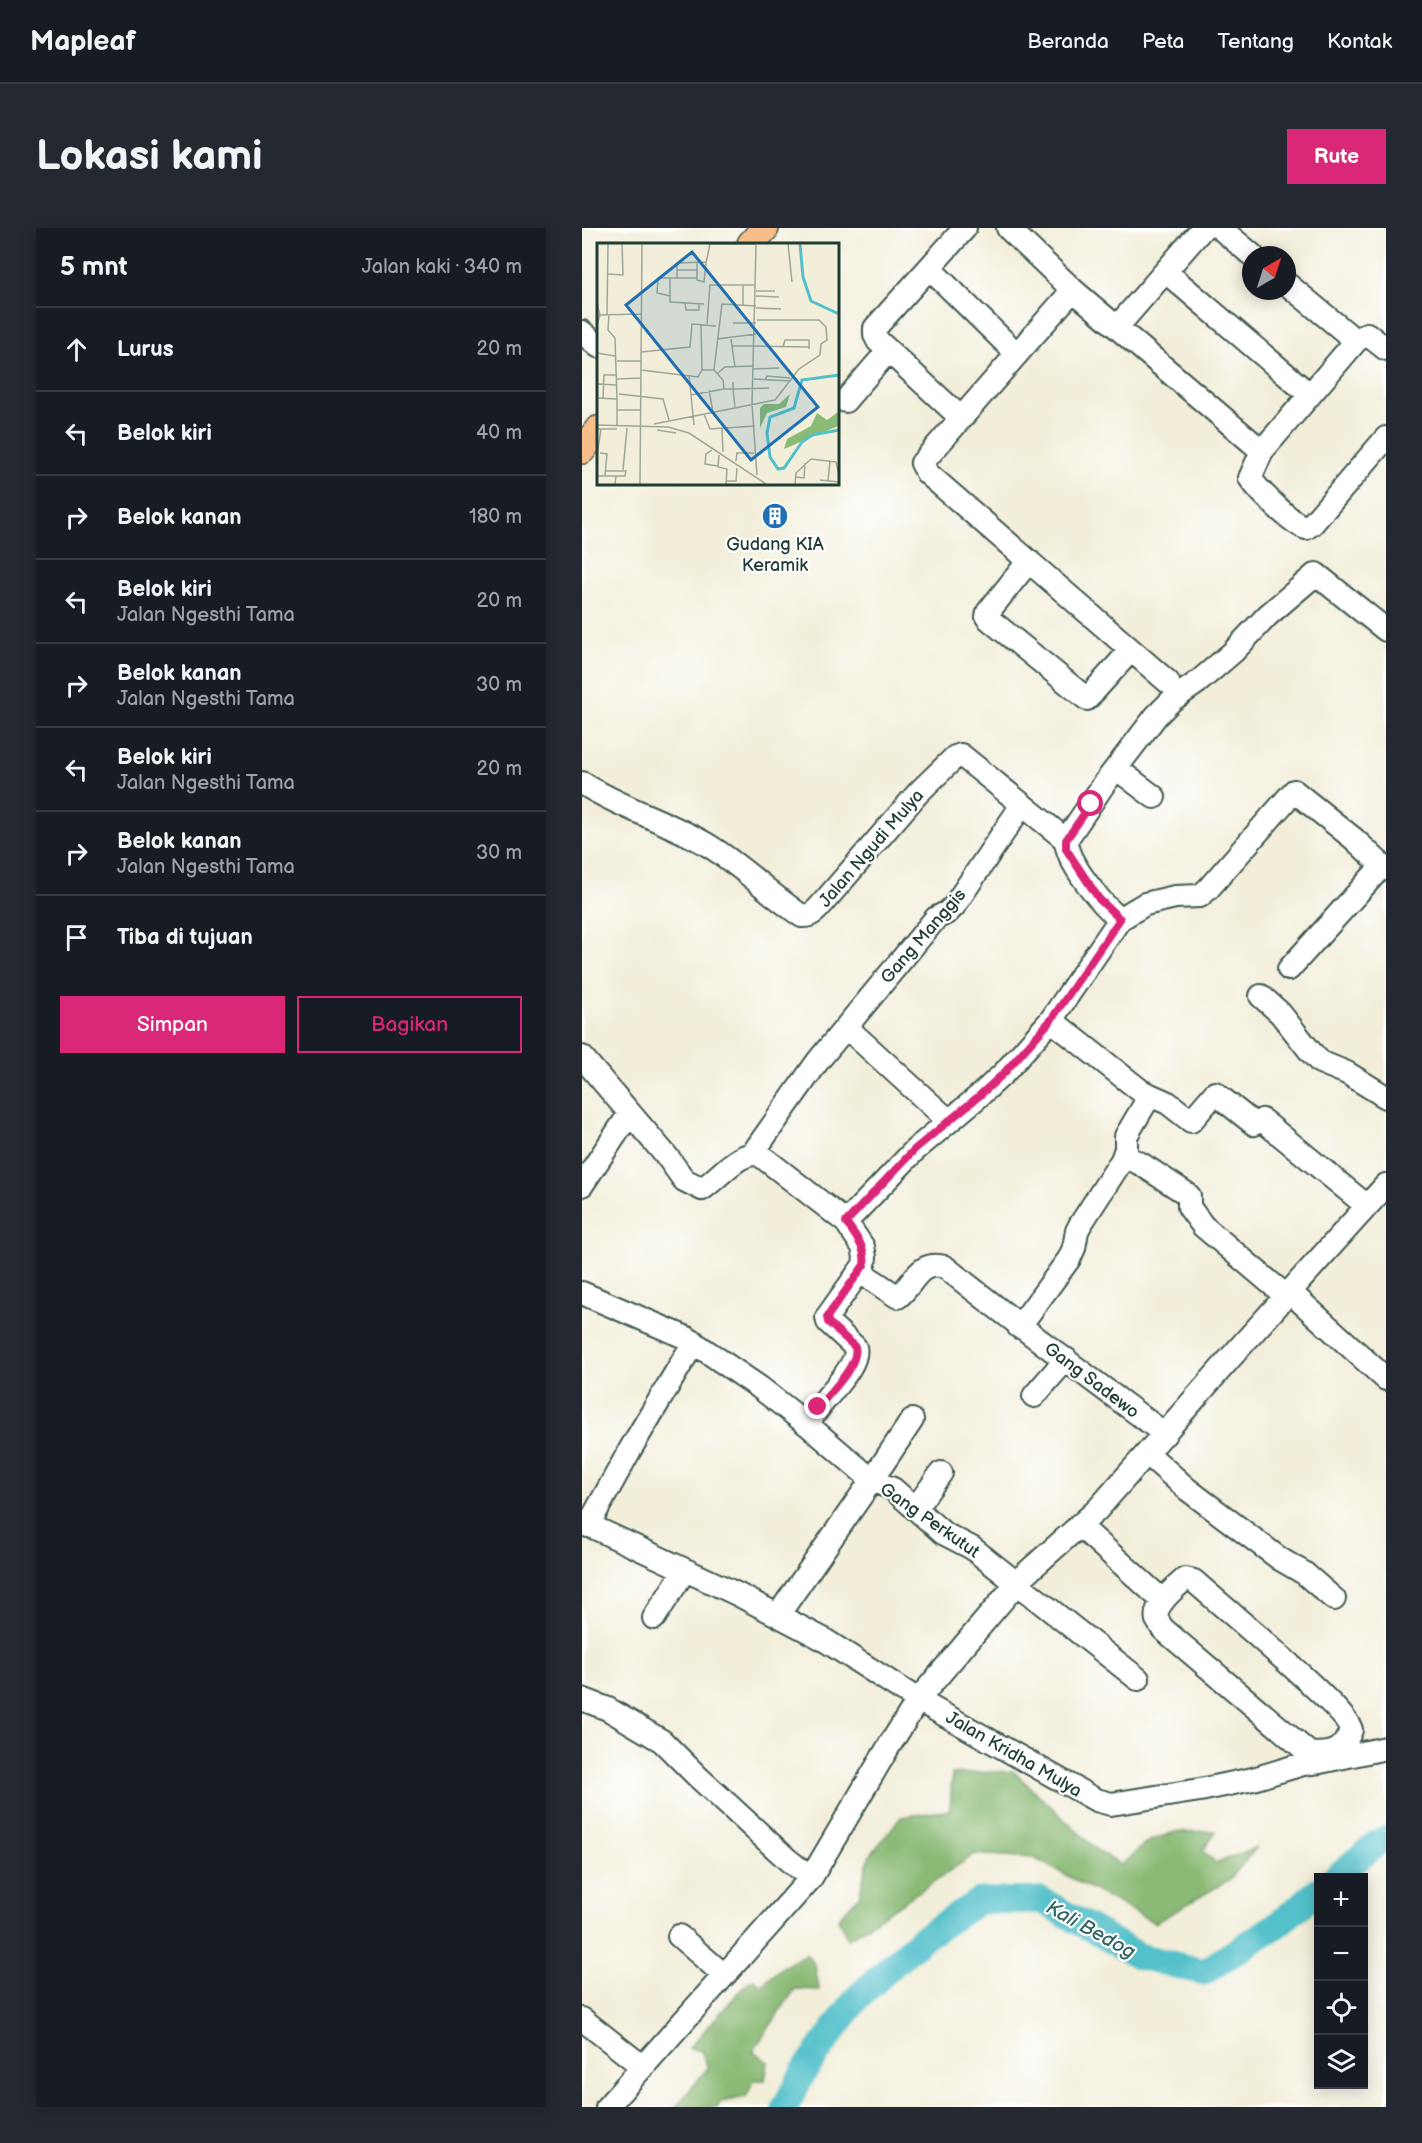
<!DOCTYPE html>
<html lang="id">
<head>
<meta charset="utf-8">
<style>
	:root { --surface:#171b24; --page:#242831; --text:#f1f3f6; --muted:#9ea1a6; --line:#363941; --accent:#db2777 }
	body { margin:0; font-family:"Balsamiq Sans",sans-serif; background:var(--page); color:var(--text) }
	.controls { position:absolute; right:18px; bottom:18px; display:grid; overflow:hidden; border-radius:0px; box-shadow:0 3px 15px #0003 }
	.controls button { width:54px; height:54px; display:grid; place-items:center; padding:0; border:0; border-bottom:2px solid var(--line); background:var(--surface); color:var(--text); font:30px sans-serif }
	.compass { position:absolute; left:660px; top:18px; width:54px; height:54px; border-radius:50%; background:var(--surface); box-shadow:0 3px 15px #0003; rotate:39deg }
	.stop { position:absolute; width:18px; height:18px; margin:-14px; border:4px solid #db2777; border-radius:50%; background:#fff }
	.stop.end { background:#db2777; border-color:#fff; box-shadow:0 2px 6px #0008 }
	.list { margin:0; padding:0; list-style:none }
	h2 { display:flex; justify-content:space-between; align-items:center; height:78px; margin:0; padding:0 24px; font-size:26px }
	h2 small { font-size:20px; font-weight:400; color:var(--muted) }
	.list li { display:grid; grid-template-columns:39px 1fr auto; gap:18px; align-items:center; box-sizing:border-box; height:84px; padding:0 24px; border-top:2px solid var(--line) }
	.list b { display:block; font-size:22px; white-space:nowrap }
	.list p { margin:0; font-size:20px; white-space:nowrap; color:var(--muted) }
	.list em { font-size:20px; font-style:normal; color:var(--muted) }
	.actions { display:flex; gap:12px; padding:18px 24px }
	.actions a { flex:1; padding:14px 0; border:2px solid var(--accent); border-radius:0px; text-align:center; font-size:21px; color:var(--accent) }
	.actions .main { background:var(--accent); color:#fff }
	.icon { flex:none; width:33px; height:33px; fill:none; stroke:currentColor; stroke-width:2; stroke-linecap:round; stroke-linejoin:round }
	.map { position:relative; flex:none; width:804px; height:1879px; overflow:hidden; border-radius:0px }
	header { display:flex; align-items:center; gap:36px; box-sizing:border-box; height:84px; padding:0 30px; background:var(--surface); border-bottom:2px solid var(--line) }
	header strong { font-size:28px }
	nav { display:flex; gap:33px; margin-inline-start:auto; font-size:21px }
	.intro { display:flex; align-items:center; justify-content:space-between; box-sizing:border-box; height:144px; padding:0 36px }
	h1 { margin:0; font-size:42px }
	.button { padding:15px 27px; border-radius:0px; background:var(--accent); color:#fff; font-size:21px; font-weight:700 }
	main { display:flex; gap:36px; padding:0 36px }
	aside { flex:1; background:var(--surface); border-radius:0px; box-shadow:0 3px 15px #0003 }
	.map>svg:first-child { display:block }
	.forest { fill:#8aba74; stroke:#547c54; stroke-width:1.5 }
	.lines { fill:none; stroke-linecap:round; stroke-linejoin:round }
	.river { stroke:#52c0ca; stroke-width:27 }
	.minor-casing { stroke:#3f584d; stroke-width:26 }
	.major-casing { stroke:#3f584d; stroke-width:30 }
	.minor { stroke:#fff; stroke-width:22 }
	.major { stroke:#f8bd89; stroke-width:27 }
	.route { stroke:#db2777; stroke-width:8 }
	.labels { text-anchor:middle; stroke-width:4.5; stroke-linejoin:round; paint-order:stroke }
	.poi-label { font-size:18px; fill:#1f3d34; stroke:#fff }
	.street-label { font-size:18px; fill:#1f3d34; stroke:#fff }
	.water-label { font-size:20px; font-style:italic; fill:#2e6461; stroke:#fff }
	.inset-river { fill:none; stroke:#52c0ca; stroke-width:3 }
	.inset-road { fill:none; stroke:#9ea797; stroke-width:1.5 }
	.view { fill:#1f6fb2; fill-opacity:0.15; stroke:#1f6fb2; stroke-width:3 }
	.inset-edge { fill:none; stroke:#1f3d34; stroke-width:3 }
</style>
</head>
<body>
<header>
<strong>Mapleaf</strong>
<nav><a>Beranda</a><a>Peta</a><a>Tentang</a><a>Kontak</a></nav>
</header>
<div class="intro"><h1>Lokasi kami</h1><a class="button">Rute</a></div>
<main>
<aside>
<h2>5 mnt<small>Jalan kaki · 340 m</small></h2>
<ul class="list">
<li><svg class="icon" aria-label="ahead" viewBox="0 0 24 24"><path d="M12 20V5M6 11l6-6 6 6"/></svg><div><b>Lurus</b></div><em>20 m</em></li>
<li><svg class="icon" aria-label="left" viewBox="0 0 24 24"><path d="M17 20v-9H6M10 6l-5 5 5 5"/></svg><div><b>Belok kiri</b></div><em>40 m</em></li>
<li><svg class="icon" aria-label="right" viewBox="0 0 24 24"><path d="M7 20v-9h11M14 6l5 5-5 5"/></svg><div><b>Belok kanan</b></div><em>180 m</em></li>
<li><svg class="icon" aria-label="left" viewBox="0 0 24 24"><path d="M17 20v-9H6M10 6l-5 5 5 5"/></svg><div><b>Belok kiri</b><p>Jalan Ngesthi Tama</p></div><em>20 m</em></li>
<li><svg class="icon" aria-label="right" viewBox="0 0 24 24"><path d="M7 20v-9h11M14 6l5 5-5 5"/></svg><div><b>Belok kanan</b><p>Jalan Ngesthi Tama</p></div><em>30 m</em></li>
<li><svg class="icon" aria-label="left" viewBox="0 0 24 24"><path d="M17 20v-9H6M10 6l-5 5 5 5"/></svg><div><b>Belok kiri</b><p>Jalan Ngesthi Tama</p></div><em>20 m</em></li>
<li><svg class="icon" aria-label="right" viewBox="0 0 24 24"><path d="M7 20v-9h11M14 6l5 5-5 5"/></svg><div><b>Belok kanan</b><p>Jalan Ngesthi Tama</p></div><em>30 m</em></li>
<li><svg class="icon" aria-label="arrive" viewBox="0 0 24 24"><path d="M6 21V4h12l-3 4 3 4H6"/></svg><div><b>Tiba di tujuan</b></div></li>
</ul>
<div class="actions"><a class="main">Simpan</a><a>Bagikan</a></div>
</aside>
<div class="map">
<svg width="804" height="1879" viewBox="0 0 804 1879">
	<rect width="100%" height="100%" fill="#fff"/>
	<filter id="ink" filterUnits="userSpaceOnUse"><feTurbulence type="fractalNoise" baseFrequency=".0167" numOctaves="2"/><feDisplacementMap in="SourceGraphic" scale="12" xChannelSelector="R" yChannelSelector="G"/><feConvolveMatrix kernelMatrix="1 2 1 2 8 2 1 2 1" color-interpolation-filters="sRGB"/></filter>
	<filter id="wash" filterUnits="userSpaceOnUse"><feTurbulence type="fractalNoise" baseFrequency=".008" numOctaves="4" result="noise"/><feDisplacementMap in="SourceGraphic" scale="24" xChannelSelector="R" yChannelSelector="G"/><feGaussianBlur stdDeviation="1.35" result="paint"/><feColorMatrix in="noise" values="0 0 0 0 0 0 0 0 0 0 0 0 0 0 0 0 0 1.4 0 .05"/><feComposite in="paint" operator="in"/></filter>
	<g filter="url(#wash)">
		<rect width="100%" height="100%" fill="#f2eed9"/>
		<path class="forest" d="M431,1543l85,80 23,14 28,-24 26,-9 41,-1 -13,20 13,12 41,-16 -28,33 -74,43 -121,-65 -59,-4 -127,85 -10,-20 21,-23 10,-39 32,-40 49,-7 2,-36z
			M224,1726l9,11 4,25 -24,-1 -42,62 15,11 -3,18h-11l-8,17 -26,5 -2,5h-42l32,-39 -6,-17 -13,-3 58,-65 7,-4 7,7 20,-18z"/>
		<g class="lines">
			<path class="river" d="M753,1650l42,-35 9,-4
				M203,1879l18,-34 54,-75 63,-58 59,-39 62,-1 98,56 65,16 73,-47 41,-34"/>
		</g>
	</g>
	<g filter="url(#ink)">
		<g class="lines">
			<defs>
				<path id="minor" d="M426,0l65,62
					M638,0l32,27
					M347,40l88,86
					M584,44l144,123
					M705,56l69,57 11,-7 19,15
					M535,99l86,-99
					M0,104l16,14
					M774,113l-94,110 -12,27c8,12 42,46 56,50l6,-4 74,-86
					M263,173l43,-50
					M379,190l-83,-77 -3,-6v-7l90,-100
					M447,333l-41,51 -1,5 3,3 97,79 44,-49
					M586,454l-241,-209 -5,-10 151,-173 189,161
					M535,541l37,28
					M0,555c39,25 84,38 124,61 34,20 63,50 96,72 9,1 15,-6 20,-12l96,-111 37,-36 6,-2 105,85
					M538,691c-17,-13 -54,-57 -54,-79l38,-56 52,-68 16,-16 26,-18 35,-30 35,-37 48,-41 70,56
					M707,741l93,-103
					M679,768l19,17 30,38 10,11 27,11 39,24
					M469,792l90,71 27,12 23,18 24,-28 39,31 8,-4 105,86
					M264,799l103,94
					M0,829l87,102 15,21 18,9c17,-11 38,-40 58,-34l86,67 17,25 2,10 -1,8 -37,52 1,5 27,25c6,21 -39,56 -47,78l64,55 -94,135
					M171,925l65,-92 118,-143 12,-6 6,-6 68,-101
					M542,928l17,8 46,30 2,2v11l14,19 83,70
					M0,957l48,-72
					M264,994l69,-72 64,-54 25,-23 47,-53 69,-101 25,-15 30,-7 25,-1 8,-7 86,-98 60,48 32,30
					M278,1044l38,25c17,-14 20,-37 47,-30 72,58 146,112 220,167
					M708,1064l96,87
					M0,1065l105,45 72,49 49,38
					M437,1099l50,-68 5,-11 3,-17 3,-6 42,-65 4,-11v-13l23,-39
					M452,1168l32,-37
					M330,1192l-40,60 21,9 50,44 29,15 166,131
					M566,1226l39,35 93,70 24,14 30,26
					M333,1281l26,-36
					M0,1294l155,72 86,45 95,61 178,100 15,4 89,-14 53,-11 50,-15 17,-2 66,-14
					M497,1297l84,76
					M6,1298l43,-78 63,-106
					M603,1351l9,2c23,21 154,129 157,149 -9,23 -17,24 -41,24l-147,-125c-1,-1 -5,-8 -6,-9 -4,-15 18,-32 28,-41z
					M72,1390l31,-48
					M0,1471l26,10 54,32 35,35 91,84 23,18
					M97,1708l45,39
					M0,1791l61,48
					M25,1879l204,-229 78,-132 29,-46 10,-12 94,-111 75,-67 143,-163 146,-162"/>
				<path id="major" d="M169,16l14,-16
					M0,222l16,-20"/>
			</defs>
			<use href="#minor" class="minor-casing"/>
			<use href="#major" class="major-casing"/>
			<use href="#minor" class="minor"/>
			<use href="#major" class="major"/>
		</g>
	</g>
	<g class="lines" filter="url(#ink)">
		<path class="route" d="M236,1179c11,-13 42,-43 37,-60l-27,-25 -1,-5 37,-52c3,-17 -9,-29 -18,-43l69,-73 64,-53 25,-23 47,-53 69,-101 -21,-20 -33,-50v-9l25,-36"/>
	</g>
	<defs>
		<symbol id="building-disc" viewBox="-11 -11 22 22"><circle r="9.5" fill="#1f6fb2" stroke="#fff"/><path d="M-4-6H4V6H1V3H-1V6H-4ZM-2.5-4.3h1.7v1.8h-1.7ZM.8-4.3h1.7v1.8H.8ZM-2.5-1h1.7V.8h-1.7ZM.8-1h1.7V.8H.8Z" fill="#fff"/></symbol>
	</defs>
	<g fill-rule="evenodd">
		<use href="#building-disc" x="178" y="273" width="30" height="30"/>
	</g>
	<g class="labels">
		<g class="poi-label">
			<text x="193" y="322">Gudang KIA<tspan x="193" dy="21">Keramik</tspan></text>
		</g>
		<g class="street-label">
			<text transform="translate(289 620) rotate(-49)" y="6">Jalan Ngudi Mulya</text>
			<text transform="translate(341 708) rotate(-49)" y="6">Gang Manggis</text>
			<text transform="translate(510 1152) rotate(37)" y="6">Gang Sadewo</text>
			<text transform="translate(348 1292) rotate(35)" y="6">Gang Perkutut</text>
			<text transform="translate(432 1526) rotate(30)" y="6">Jalan Kridha Mulya</text>
		</g>
		<g class="water-label">
			<text transform="translate(509 1701) rotate(29)" y="7">Kali Bedog</text>
		</g>
	</g>
	<g transform="translate(15 15)">
		<rect width="242" height="242" fill="#f2eed9"/>
		<path d="M193,151l-4,13 -19,6 -7,15v-20l4,-4h15zM241,169v14l-54,23 3,-10 24,-13 6,-13 10,7z" fill="#8aba74"/>
		<path class="inset-river" d="M203,1l3,33 8,24 28,13M242,132l-37,5 -8,28 -24,9 -3,16 3,24 8,12 6,-1 18,-26 10,-7 27,-5"/>
		<path class="inset-road" d="M111,1h48M191,1l4,38M159,2l-4,159 5,71M100,20v17l7,2 2,-19M109,20l4,-19M80,27h20M11,31l15,1 -1,-31M80,35v-15l29,-1M100,35h-27v24l34,2M146,42v20M159,48h19M73,53l-13,-3 1,-15h12M159,53l23,1M88,60l1,7h13v-7M0,61l3,11 -3,10M159,65l25,1M10,71l1,-70M12,71l-1,16 7,8 2,61M0,72l44,-1M136,80h23M104,81l1,46M110,81l3,-39h45M120,96l39,-5M134,96l4,28M135,103h23M158,103l54,1M186,104l2,-7h24v9M44,109l49,-5 2,-23 24,2M0,110l18,3M20,118h24M157,126l25,-1M44,127l57,7 4,-7h12M117,127l8,-66 34,2M117,127l9,10 1,9h9l2,18M121,130l7,-6 29,-1M92,132l5,50M20,136l24,-1M157,136l36,2M168,137l2,-4 23,2M136,139v7l36,-1M0,141l20,1M112,147l4,22M22,151l44,5 6,21M94,152l33,-6M0,155l20,1v27M6,155l1,-23h13M20,167h23M107,171l6,15 45,-3M57,181l121,-24 24,-31 21,-14 1,-11 6,-4 -1,-13 -7,-7h-62M0,182l71,2 21,6 77,51M125,185l1,24M0,186h20M60,187l19,3M115,207l-6,4 -1,10 13,2M3,210l7,1 -2,21M122,212l-1,12 9,2 -1,15M0,213l4,-27M139,218l1,-8h17M26,227l4,-42M8,228h21l-1,5h-9M0,233h19l-1,8M199,234l8,1 1,-15M223,237l19,2M130,238h9l1,-13M231,238l2,-21M43,241l2,-240M198,241l1,-11 15,-14 25,3 3,13"/>
		<path class="view" d="M95,9l126,155 -67,53 -125,-155z"/>
		<rect width="242" height="242" class="inset-edge"/>
	</g>
</svg>
<div class="controls">
<button>+</button>
<button>−</button>
<button><svg class="icon" aria-label="locate" viewBox="0 0 24 24"><circle cx="12" cy="12" r="6"/><path d="M12 2v4M12 18v4M2 12h4M18 12h4"/></svg></button>
<button><svg class="icon" aria-label="layers" viewBox="0 0 24 24"><path d="M12 4l9 5-9 5-9-5zM3 14l9 5 9-5"/></svg></button>
</div>
<svg class="compass" viewBox="-18 -18 36 36"><path d="M0-13l5 13h-10z" fill="#e53935"/><path d="M0 13l5-13h-10z" fill="#9ea1a6"/></svg>
<div class="stop" style="left:509px;top:576px"></div>
<div class="stop end" style="left:236px;top:1179px"></div>
</div>
</main>
</body>
</html>
